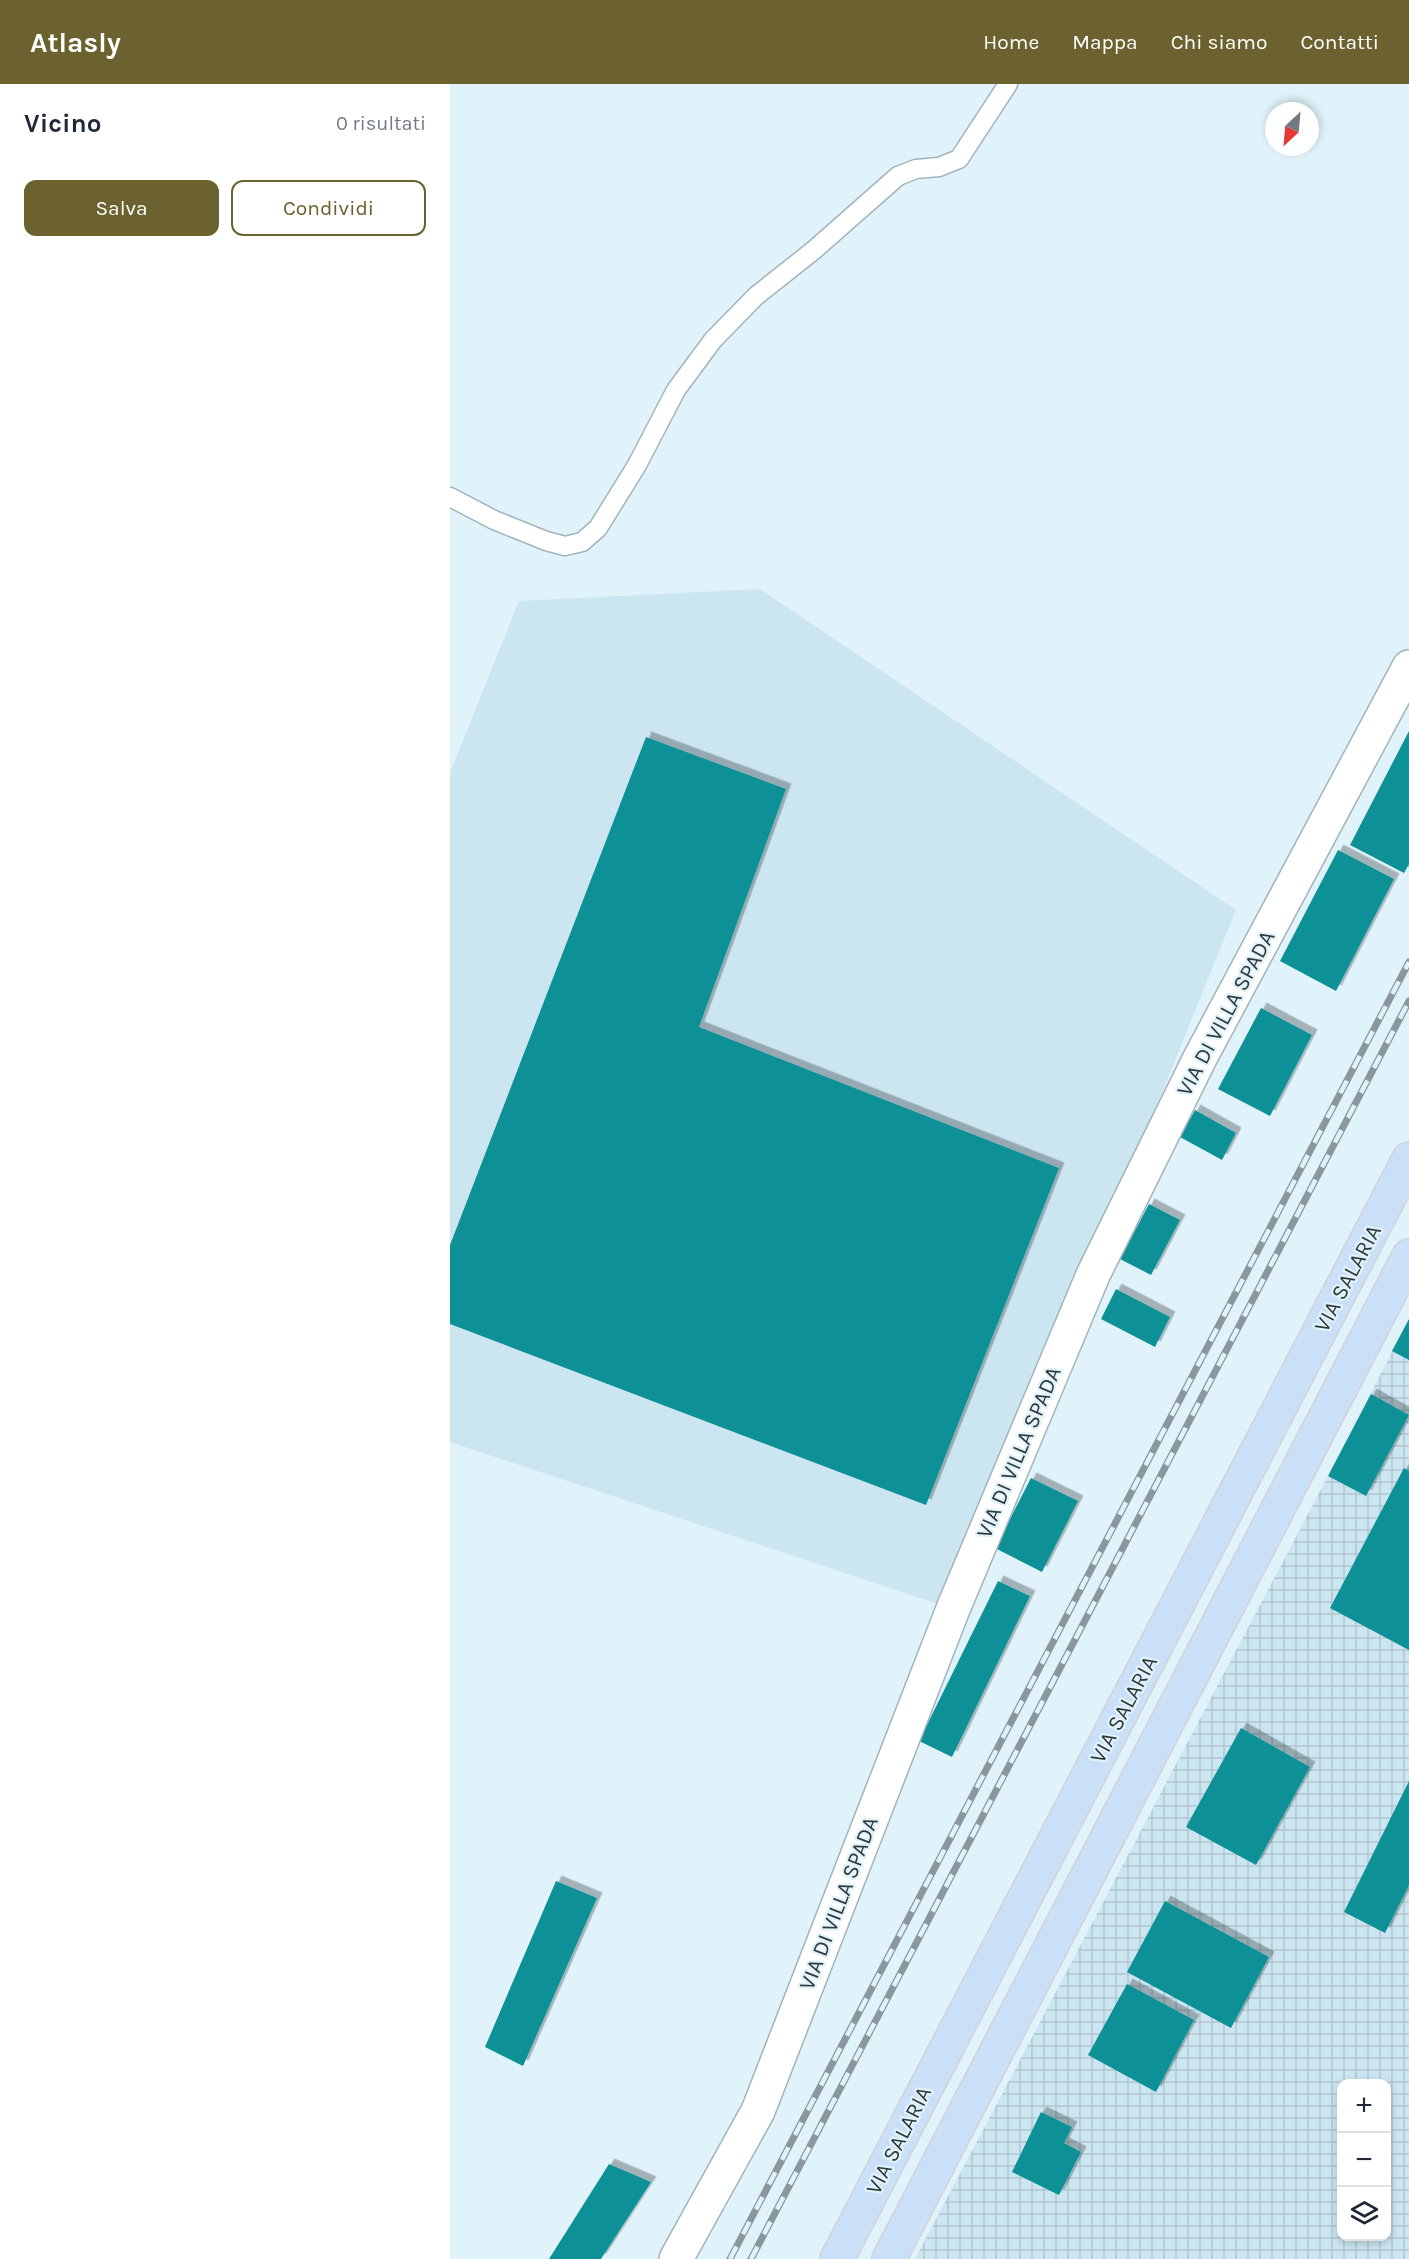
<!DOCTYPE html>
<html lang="it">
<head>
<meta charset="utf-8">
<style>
	:root { --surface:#fff; --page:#f6f6f7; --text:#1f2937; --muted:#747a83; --line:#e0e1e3; --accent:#6b622f }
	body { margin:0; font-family:Karla,sans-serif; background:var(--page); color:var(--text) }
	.controls { position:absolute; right:18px; bottom:18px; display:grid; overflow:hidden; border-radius:12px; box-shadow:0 3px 9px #0003 }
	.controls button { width:54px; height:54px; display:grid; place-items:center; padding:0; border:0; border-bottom:2px solid var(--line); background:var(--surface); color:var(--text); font:30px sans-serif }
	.compass { position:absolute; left:815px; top:18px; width:54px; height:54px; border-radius:50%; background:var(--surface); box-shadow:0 3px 9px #0003; rotate:206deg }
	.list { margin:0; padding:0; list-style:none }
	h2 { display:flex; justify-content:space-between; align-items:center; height:78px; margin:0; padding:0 24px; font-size:26px }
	h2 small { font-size:20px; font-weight:400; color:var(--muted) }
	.actions { display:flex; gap:12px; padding:18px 24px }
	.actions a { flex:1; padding:14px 0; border:2px solid var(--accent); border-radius:12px; text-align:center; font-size:21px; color:var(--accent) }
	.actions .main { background:var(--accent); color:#fff }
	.icon { flex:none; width:33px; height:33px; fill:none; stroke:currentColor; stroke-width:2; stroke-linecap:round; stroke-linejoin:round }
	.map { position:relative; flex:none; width:959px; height:2175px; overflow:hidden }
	header { display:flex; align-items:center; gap:36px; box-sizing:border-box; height:84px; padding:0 30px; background:var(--accent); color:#fff }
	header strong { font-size:28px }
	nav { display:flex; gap:33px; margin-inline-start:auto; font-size:21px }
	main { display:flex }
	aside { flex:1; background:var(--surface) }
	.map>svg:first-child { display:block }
	.built { fill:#cce6f1 }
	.industrial { fill:url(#industrial-grid); fill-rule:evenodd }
	.building { fill:#0f9096; filter:url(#shadow) }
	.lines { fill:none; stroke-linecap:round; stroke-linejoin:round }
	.service-casing { stroke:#a2b4bb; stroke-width:21 }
	.minor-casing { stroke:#a2b4bb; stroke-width:36 }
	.primary-casing { stroke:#d2d3d4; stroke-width:36 }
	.service { stroke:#fff; stroke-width:18 }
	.minor { stroke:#fff; stroke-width:33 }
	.primary { stroke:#c9e0f8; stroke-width:33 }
	.rail-casing { stroke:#8a979c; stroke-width:7 }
	.rail { stroke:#e0f3fa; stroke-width:4.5; stroke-dasharray:14; stroke-linecap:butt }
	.labels { text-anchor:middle; stroke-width:4.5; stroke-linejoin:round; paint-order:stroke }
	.street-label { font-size:22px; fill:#31383b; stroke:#e0f3fa }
</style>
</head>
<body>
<header>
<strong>Atlasly</strong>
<nav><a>Home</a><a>Mappa</a><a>Chi siamo</a><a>Contatti</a></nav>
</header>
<main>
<aside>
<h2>Vicino<small>0 risultati</small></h2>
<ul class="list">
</ul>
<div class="actions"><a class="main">Salva</a><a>Condividi</a></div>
</aside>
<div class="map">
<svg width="959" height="2175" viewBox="0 0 959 2175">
	<defs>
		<pattern id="industrial-grid" width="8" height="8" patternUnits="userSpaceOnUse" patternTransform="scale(1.5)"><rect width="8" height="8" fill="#cce6f1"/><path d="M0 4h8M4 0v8" fill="none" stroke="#b0c6d0"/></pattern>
		<filter id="shadow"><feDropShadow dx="5.5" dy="-5.5" stdDeviation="0" flood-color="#0004"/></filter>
	</defs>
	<rect width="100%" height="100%" fill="#e0f3fa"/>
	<path class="built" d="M310,505l476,321 -283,699 -503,-167v-669l69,-172z"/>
	<path class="industrial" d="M959,1235v940h-494l413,-783zM892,2000h44v152h-44z"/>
	<path class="building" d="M959,647v133l-5,9 -54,-28z
		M196,653l140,52 -87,238 360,141 -133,337 -476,-181v-79z
		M888,766l56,29 -58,112 -56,-30z
		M811,924l51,27 -42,81 -52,-27z
		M745,1026l41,23 -14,27 -42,-23z
		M699,1120l31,16 -29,55 -31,-16z
		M666,1205l54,28 -15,30 -54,-28z
		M959,1235v41l-17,-9z
		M921,1310l38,21 -43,81 -38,-20z
		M954,1384l5,3v179l-79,-42z
		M581,1394l47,23 -36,71 -47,-24z
		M548,1497l32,15 -78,161 -33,-16z
		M791,1644l69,39 -54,98 -70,-38z
		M959,1697v104l-24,48 -41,-21z
		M106,1797l41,17 -74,168 -38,-19z
		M715,1817l104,56 -38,71 -104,-56z
		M677,1900l67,36 -38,72 -68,-37z
		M591,2028l31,15 -8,16 17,9 -22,43 -47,-23z
		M159,2080l42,18 -50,77h-52z"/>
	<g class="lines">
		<defs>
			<path id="service" d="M0,413l44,23 52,21 19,5 17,-4 16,-14 39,-63 39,-75 37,-50 43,-44 58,-46 84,-74 18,-7 23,-2 20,-8 49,-75"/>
			<path id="minor" d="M226,2175l82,-148 195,-502 140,-334 107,-217 209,-391"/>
			<path id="primary" d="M387,2175l572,-1100
				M439,2175l520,-1003"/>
		</defs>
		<use href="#service" class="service-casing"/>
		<use href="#minor" class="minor-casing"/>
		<use href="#primary" class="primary-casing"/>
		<use href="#service" class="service"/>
		<use href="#minor" class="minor"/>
		<use href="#primary" class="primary"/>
		<defs>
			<path id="rail" d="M280,2175l679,-1297
				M301,2175l658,-1258"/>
		</defs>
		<use href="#rail" class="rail-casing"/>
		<use href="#rail" class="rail"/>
	</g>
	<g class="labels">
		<g class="street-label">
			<text transform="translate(775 929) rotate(-62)" y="8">VIA DI VILLA SPADA</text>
			<text transform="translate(897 1194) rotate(-62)" y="8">VIA SALARIA</text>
			<text transform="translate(568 1368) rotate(-67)" y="8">VIA DI VILLA SPADA</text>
			<text transform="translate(673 1625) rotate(-62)" y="8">VIA SALARIA</text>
			<text transform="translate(388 1819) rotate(-69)" y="8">VIA DI VILLA SPADA</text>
			<text transform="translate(448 2056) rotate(-63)" y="8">VIA SALARIA</text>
		</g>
	</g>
</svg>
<div class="controls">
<button>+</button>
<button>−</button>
<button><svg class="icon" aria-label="layers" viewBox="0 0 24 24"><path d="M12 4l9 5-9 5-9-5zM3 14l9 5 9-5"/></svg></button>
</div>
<svg class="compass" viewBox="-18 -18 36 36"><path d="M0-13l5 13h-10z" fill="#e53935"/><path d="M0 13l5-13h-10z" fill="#747a83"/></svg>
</div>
</main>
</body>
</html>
